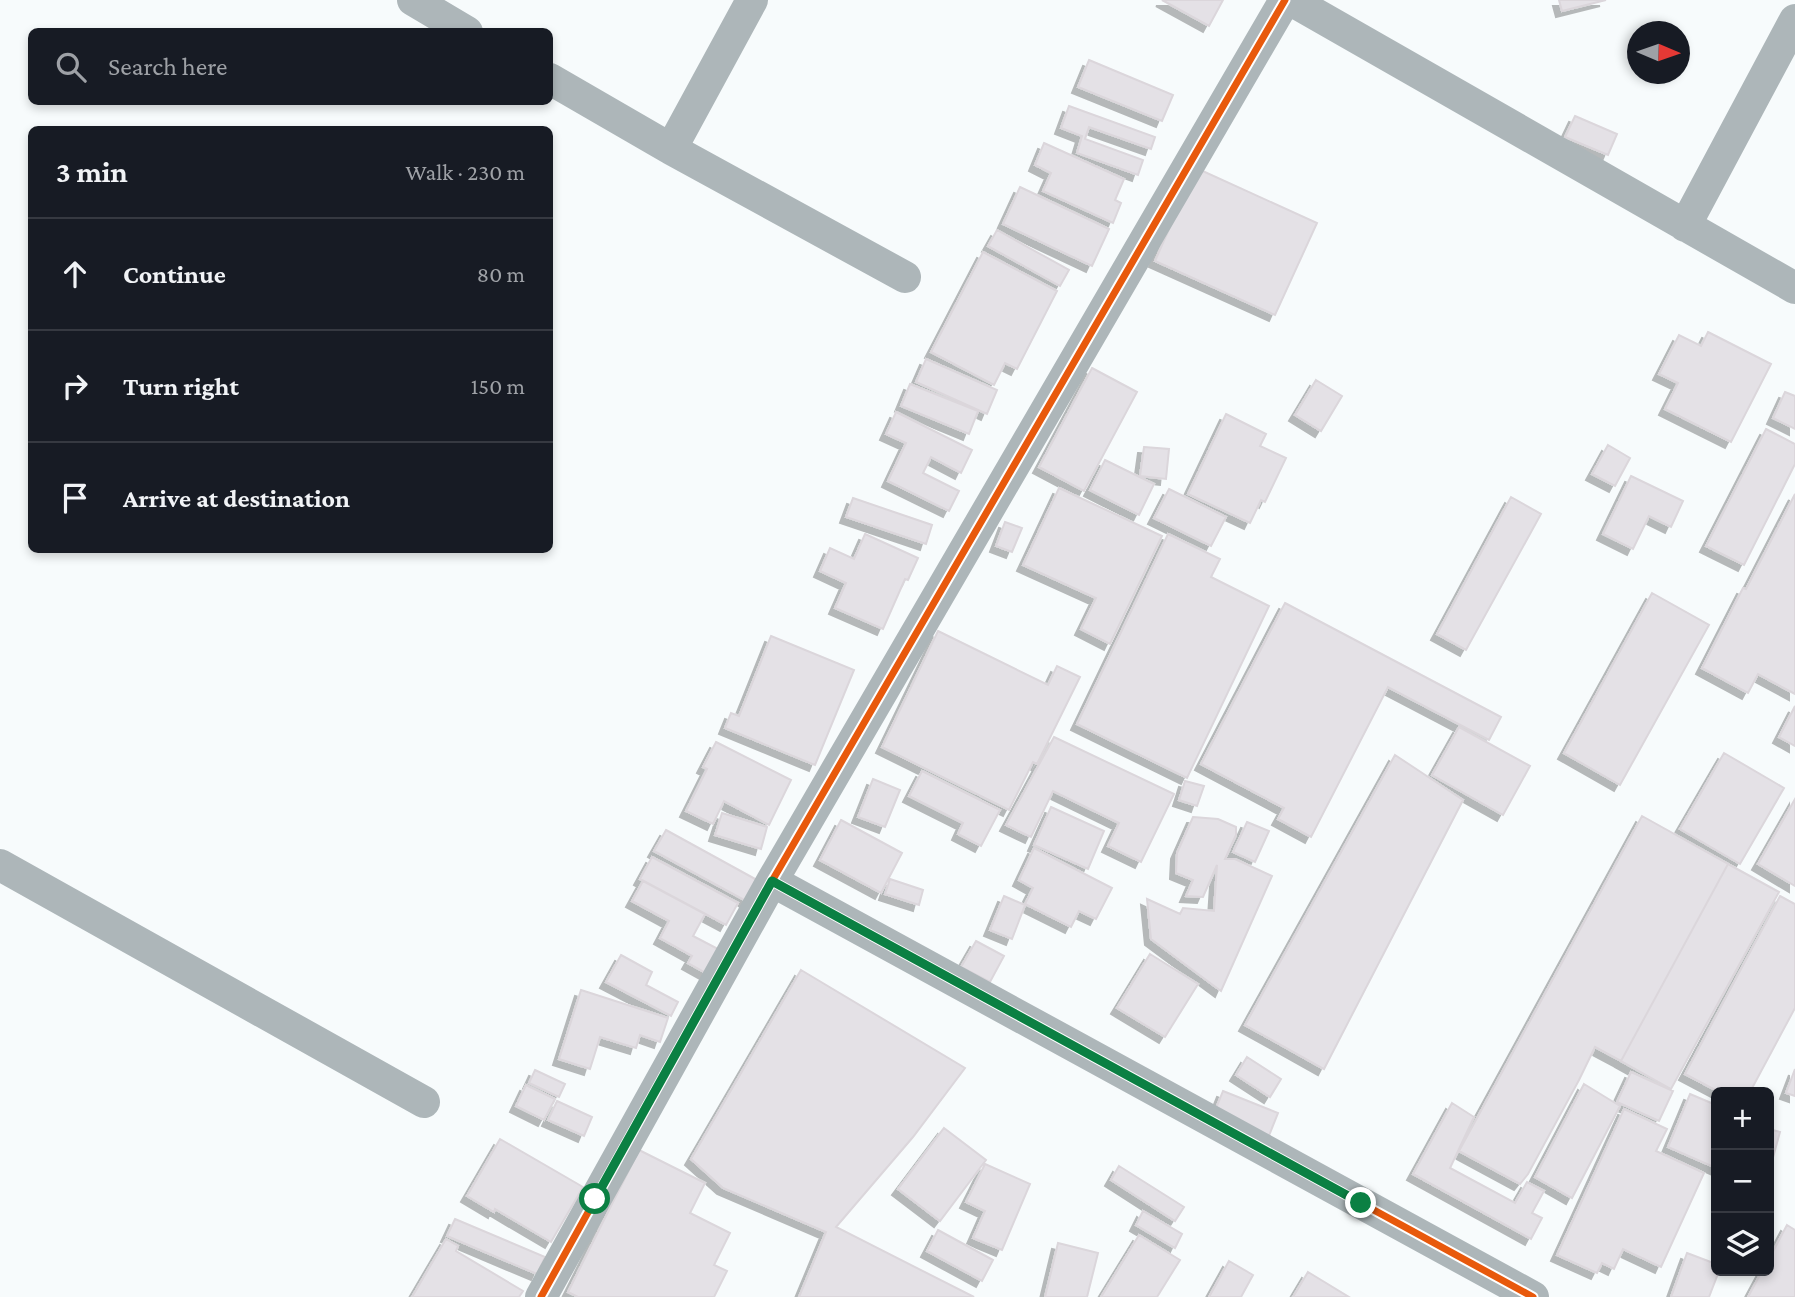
<!DOCTYPE html>
<html lang="en">
<head>
<meta charset="utf-8">
<style>
	:root { --surface:#171b24; --page:#20242c; --text:#f1f3f6; --muted:#9ea1a6; --line:#363941 }
	body { margin:0; font-family:"Crimson Pro",serif; background:var(--page); color:var(--text) }
	.controls { position:absolute; right:21px; bottom:21px; display:grid; overflow:hidden; border-radius:10px; box-shadow:0 4px 10px #0003 }
	.controls button { width:63px; height:63px; display:grid; place-items:center; padding:0; border:0; border-bottom:2px solid var(--line); background:var(--surface); color:var(--text); font:35px sans-serif }
	.compass { position:absolute; left:1627px; top:21px; width:63px; height:63px; border-radius:50%; background:var(--surface); box-shadow:0 4px 10px #0003; rotate:92deg }
	.stop { position:absolute; width:21px; height:21px; margin:-16px; border:5px solid #0b8043; border-radius:50%; background:#fff }
	.stop.end { background:#0b8043; border-color:#fff; box-shadow:0 2px 7px #0008 }
	.list { margin:0; padding:0; list-style:none }
	h2 { display:flex; justify-content:space-between; align-items:center; height:91px; margin:0; padding:0 28px; font-size:30px }
	h2 small { font-size:23px; font-weight:400; color:var(--muted) }
	.list li { display:grid; grid-template-columns:46px 1fr auto; gap:21px; align-items:center; box-sizing:border-box; height:112px; padding:0 28px; border-top:2px solid var(--line) }
	.list b { display:block; font-size:26px; white-space:nowrap }
	.list em { font-size:23px; font-style:normal; color:var(--muted) }
	.icon { flex:none; width:38px; height:38px; fill:none; stroke:currentColor; stroke-width:2; stroke-linecap:round; stroke-linejoin:round }
	.map { position:relative; flex:none; width:1795px; height:1297px; overflow:hidden }
	.search { position:absolute; background:var(--surface); box-shadow:0 4px 10px #0003; left:28px; top:28px; width:525px; height:77px; display:flex; align-items:center; gap:18px; box-sizing:border-box; padding:0 24px; border-radius:10px; color:var(--muted); font-size:26px }
	.panel { position:absolute; background:var(--surface); box-shadow:0 4px 10px #0003; left:28px; top:126px; width:525px; height:427px; border-radius:10px }
	.map>svg:first-child { display:block }
	.building { fill:#e4e1e6; stroke:#dbd6db; stroke-width:2; filter:url(#shadow) }
	.lines { fill:none; stroke-linecap:round; stroke-linejoin:round }
	.minor { stroke:#adb6b9; stroke-width:32 }
	.cycleway-casing { stroke:#fff; stroke-width:11 }
	.cycleway { stroke:#e8590c; stroke-width:7 }
	.route { stroke:#0b8043; stroke-width:9 }
</style>
</head>
<body>
<div class="map">
<svg width="1795" height="1297" viewBox="0 0 1795 1297">
	<defs>
		<filter id="shadow"><feDropShadow dx="-6" dy="6" stdDeviation="0" flood-color="#0004"/></filter>
	</defs>
	<rect width="100%" height="100%" fill="#f7fbfc"/>
	<path class="building" d="M1162,0h61l-14,26z
		M1559,0h47l-44,11z
		M1089,60l84,35 -11,26 -84,-34z
		M1069,106l86,31 -4,12 -62,-22 -4,12 58,21 -5,15 -61,-22 5,-17 -21,-8z
		M1575,116l42,18 -9,21 -43,-18z
		M1044,143l80,36 -9,21 6,3 -8,20 -70,-32 8,-18 -16,-8z
		M1196,168l121,55 -42,92 -120,-54z
		M1020,187l89,42 -17,37 -89,-42z
		M997,230l72,40 -9,16 -72,-40z
		M983,252l74,39 -40,78 -12,-6 -11,22 -63,-33z
		M1708,332l63,32 -40,78 -66,-33 13,-26 -19,-9 20,-39 22,11z
		M926,359l71,31 -10,24 -71,-32z
		M1092,368l45,24 -53,99 -45,-24z
		M1316,380l26,16 -21,35 -26,-16z
		M910,384l68,27 -9,23 -68,-28z
		M1785,392l10,4v33l-22,-11z
		M896,412l76,38 -11,23 -30,-16 -8,16 36,18 -10,20 -61,-30 18,-38 -20,-9z
		M1226,414l40,20 -6,12 26,12 -21,44 -4,-2 -11,23 -62,-29z
		M1766,429l29,15v20l-51,101 -38,-19z
		M1608,445l22,13 -15,28 -23,-12z
		M1144,447l25,2 -3,30 -26,-3z
		M1105,460l49,24 -15,31 -49,-25z
		M1631,476l52,25 -12,26 -22,-11 -16,33 -30,-15z
		M1059,488l103,48 -52,108 -29,-15 15,-31 -73,-33z
		M1169,489l57,28 -15,29 -57,-28z
		M1795,494v200l-37,-20 -10,19 -46,-25 41,-80 3,1z
		M1511,497l30,17 -75,136 -29,-16z
		M853,498l79,27 -6,19 -80,-27z
		M1005,522l17,6 -10,24 -16,-6z
		M865,534l53,24 -10,22 -3,-1 -22,50 -48,-21 11,-25 -26,-12 10,-23 24,11z
		M1168,534l52,25 -9,18 58,29 -82,172 -110,-54z
		M1652,593l57,32 -89,160 -56,-32z
		M1285,603l216,114 -12,23 -101,-53 -77,150 -33,-18 6,-11 -83,-44z
		M938,631l110,54 9,-19 23,11 -43,87 -4,-2 -24,48 -127,-63z
		M771,636l83,34 -39,95 -90,-37 6,-15 8,3z
		M1795,706v40l-16,-9z
		M1459,727l71,39 -27,49 -71,-40z
		M1054,737l120,57 -33,68 -33,-16 11,-23 -66,-32 -22,46 -25,-12z
		M716,742l75,38 -22,45 -45,-24 -11,23 -27,-13 21,-42 -4,-2z
		M1724,753l60,35 -44,76 -60,-35z
		M1395,755l68,45 -139,269 -79,-44z
		M922,771l78,39 -19,36 -23,-12 5,-11 -54,-27z
		M873,779l27,11 -15,37 -27,-10z
		M1185,781l19,5 -7,20 -18,-6z
		M1795,799v87l-37,-22z
		M1051,807l53,24 -16,38 -54,-24z
		M722,813l45,14 -6,22 -46,-14z
		M1642,816l86,48 -107,197 -26,-14 -16,33 -51,94 -8,10 -61,-33z
		M1193,817l25,2 18,8v8l-11,24h10l37,17 -51,115 -70,-52 -4,-40 33,15 3,-6 31,3 3,-46 -14,32 -17,-1 7,-16 -17,-7 1,-20z
		M841,820l61,33 -21,40 -61,-33z
		M1247,822l22,9 -14,31 -22,-10z
		M666,830l91,50 -11,21 -92,-50z
		M1034,848l78,40 -16,31 -17,-8 -8,16 -46,-23 8,-16 -14,-8z
		M652,857l86,46 -12,22 -86,-46z
		M1728,864l51,28 -108,197 -50,-28z
		M890,879l33,11 -4,15 -34,-11z
		M643,881l62,33 -12,22 25,13 -12,24 -18,-10 4,-7 -32,-18 9,-17 -37,-20z
		M1004,896l21,9 -13,34 -22,-9z
		M1780,896l15,8v104l-45,84h-31l-34,-18z
		M976,941l28,15 -14,26 -29,-15z
		M1150,954l48,30 -33,53 -48,-29z
		M621,955l31,17 -6,13 32,17 -7,14 -65,-34z
		M801,970l164,98 -52,69 -77,90 138,70h-175l27,-65 -103,-44 -32,-29z
		M581,990l87,28 -8,24 -20,-7 -4,13 -36,-11 -10,32 -31,-10z
		M1247,1057l34,22 -11,18 -34,-22z
		M1795,1069v27l-9,-3z
		M535,1070l30,14 -6,13 -30,-14z
		M1631,1072l42,19 -14,30 -42,-19z
		M1584,1084l36,22 -48,92 -37,-21z
		M526,1085l29,14 -11,21 -28,-14z
		M1223,1091l55,22 -10,25 -55,-22z
		M1690,1094l26,11v63l-48,-21z
		M557,1101l35,16 -8,19 -36,-16z
		M1452,1103l22,14 -24,51 65,35 12,-21 17,9 -12,22 10,5 -11,21 -118,-65z
		M1624,1109l43,20 -11,22 48,22 -43,94 -38,-18 -9,20 -12,-6 -5,10 -40,-18z
		M944,1128l42,32 -46,61 -42,-32z
		M1769,1129l11,3 -11,40z
		M500,1139l83,48 -32,55 -56,-33 -1,3 -27,-16z
		M639,1150l66,33 -15,30 40,20 -16,32 13,6 -13,26h-136l-10,-5z
		M985,1164l45,20 -28,66 -29,-12 12,-27 -19,-9z
		M1119,1166l65,41 -9,14 -64,-41z
		M1143,1211l39,23 -7,14 -39,-23z
		M455,1219l90,38 -8,17 -90,-38z
		M1787,1225l8,5v67h-47l14,-26h7v-12z
		M938,1230l55,30 -11,21 -55,-30z
		M1139,1235l41,25 -23,37h-56z
		M446,1239l12,7 -2,5 67,40 -4,6h-107z
		M1058,1243l40,10 -11,44h-42z
		M1687,1253l29,11v7h3l-10,26h-38z
		M1229,1261l24,14 -12,22h-32z
		M1308,1272l41,25h-56z"/>
	<g class="lines">
		<path class="minor" d="M413,0l54,32
			M1291,0l504,288
			M550,79l121,70 234,128
			M671,149l81,-149
			M1685,226l110,-206
			M0,865l424,237
			M772,881l761,416
			M541,1297l231,-416 513,-881"/>
		<defs>
			<path id="cycleway" d="M772,881l761,416
				M541,1297l231,-416 513,-881"/>
		</defs>
		<use href="#cycleway" class="cycleway-casing"/>
		<use href="#cycleway" class="cycleway"/>
	</g>
	<g class="lines">
		<path class="route" d="M595,1199l177,-318 589,322"/>
	</g>
</svg>
<div class="controls">
<button>+</button>
<button>−</button>
<button><svg class="icon" aria-label="layers" viewBox="0 0 24 24"><path d="M12 4l9 5-9 5-9-5zM3 14l9 5 9-5"/></svg></button>
</div>
<svg class="compass" viewBox="-18 -18 36 36"><path d="M0-13l5 13h-10z" fill="#e53935"/><path d="M0 13l5-13h-10z" fill="#9ea1a6"/></svg>
<div class="stop" style="left:595px;top:1199px"></div>
<div class="stop end" style="left:1361px;top:1203px"></div>
<div class="search"><svg class="icon" aria-label="search" viewBox="0 0 24 24"><circle cx="10" cy="10" r="6"/><path d="M15 15l6 6"/></svg>Search here</div>
<section class="panel">
<h2>3 min<small>Walk · 230 m</small></h2>
<ul class="list">
<li><svg class="icon" aria-label="ahead" viewBox="0 0 24 24"><path d="M12 20V5M6 11l6-6 6 6"/></svg><div><b>Continue</b></div><em>80 m</em></li>
<li><svg class="icon" aria-label="right" viewBox="0 0 24 24"><path d="M7 20v-9h11M14 6l5 5-5 5"/></svg><div><b>Turn right</b></div><em>150 m</em></li>
<li><svg class="icon" aria-label="arrive" viewBox="0 0 24 24"><path d="M6 21V4h12l-3 4 3 4H6"/></svg><div><b>Arrive at destination</b></div></li>
</ul>
</section>
</div>
</body>
</html>
